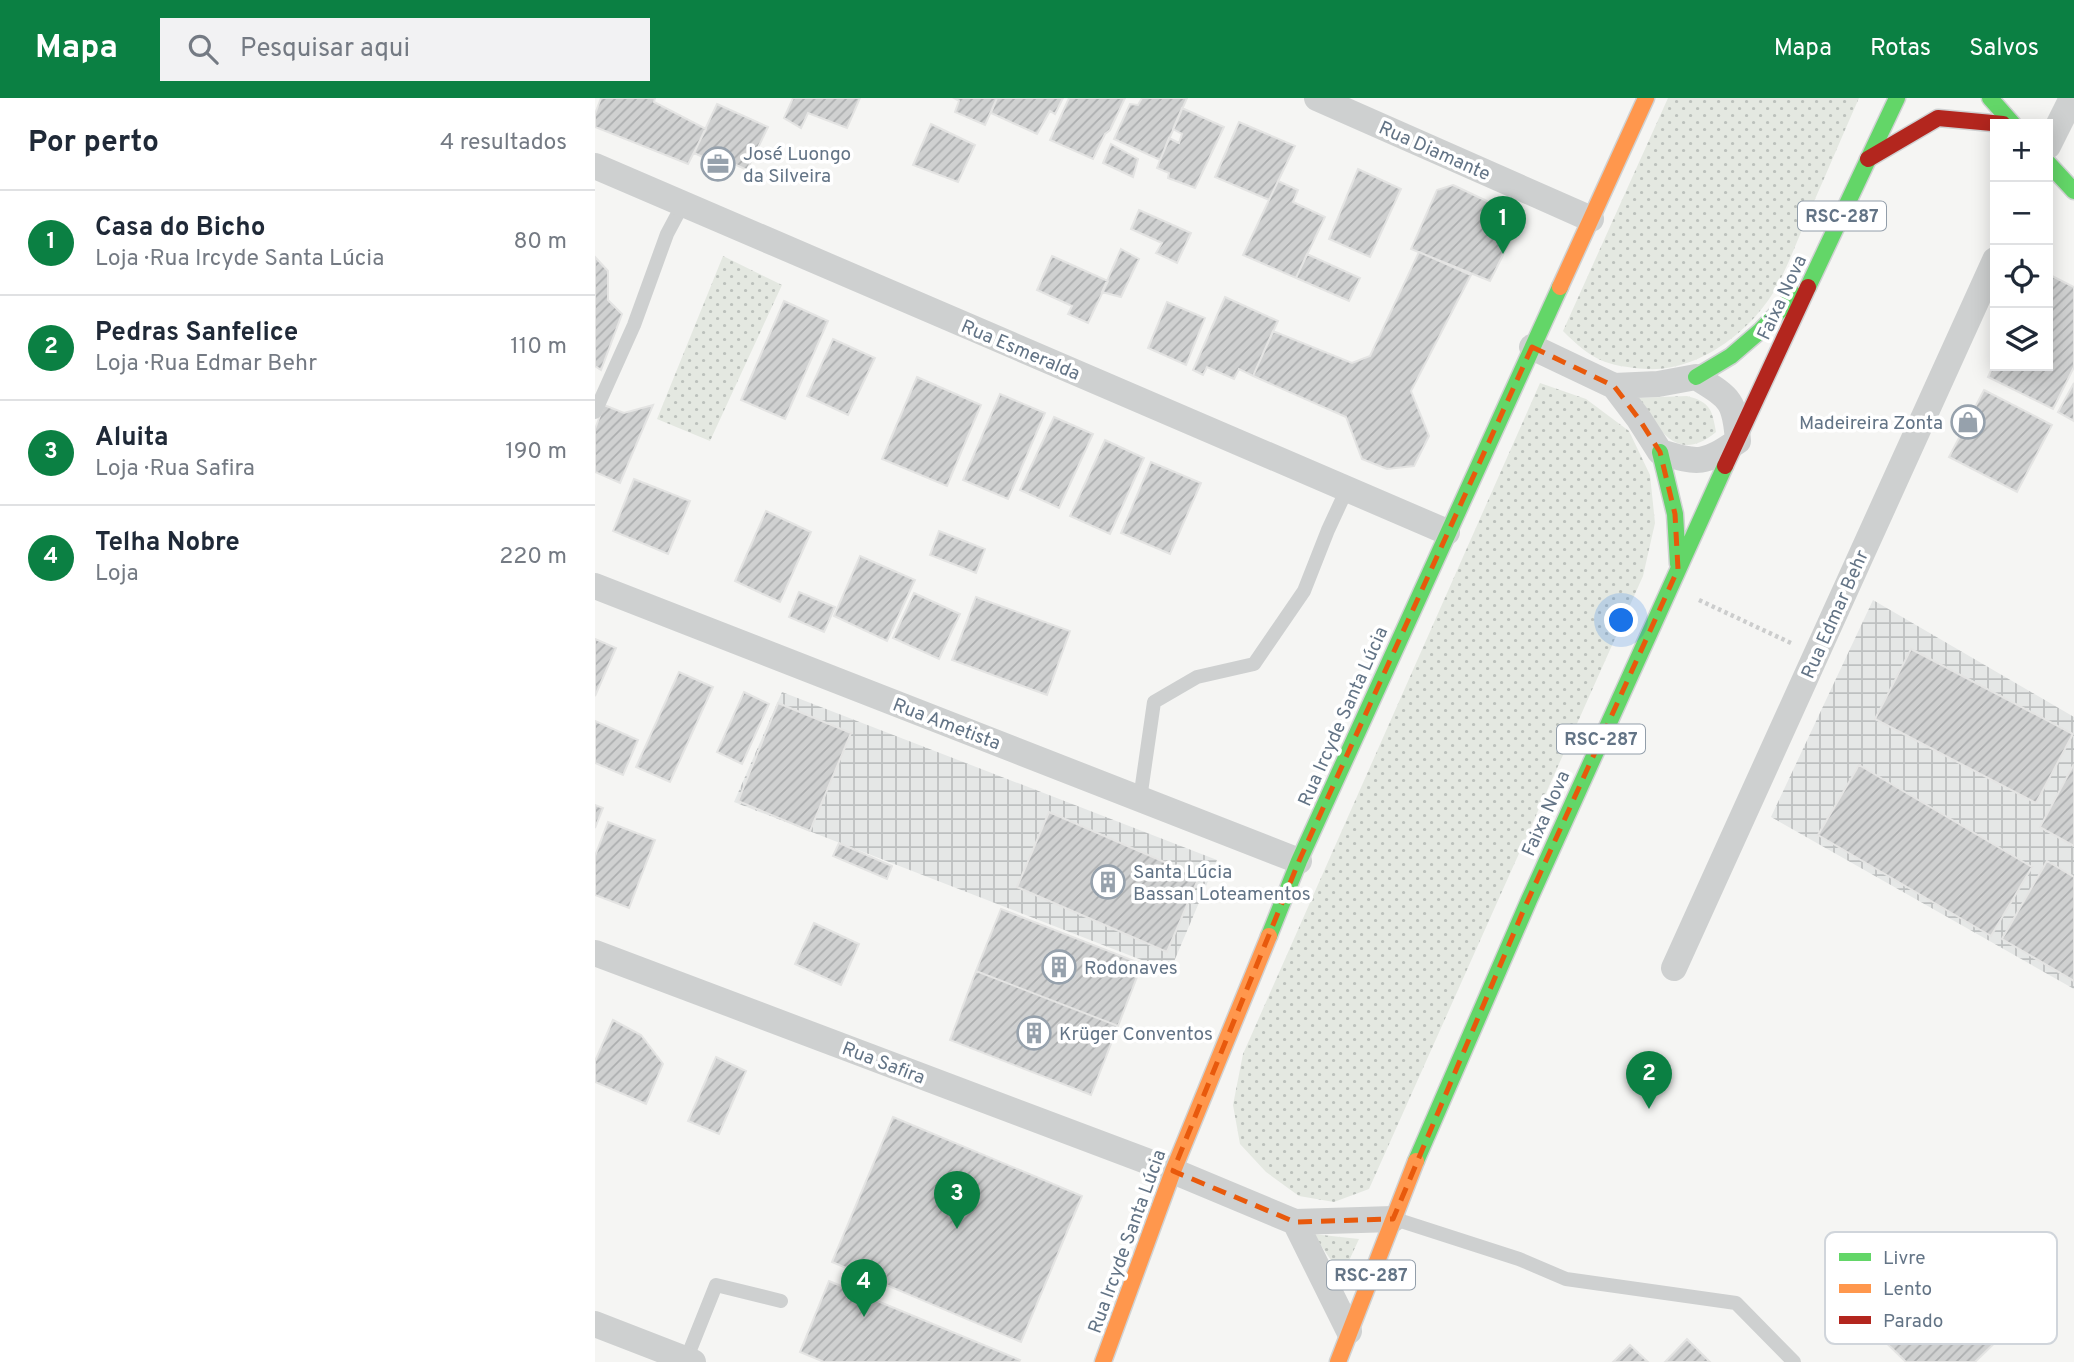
<!DOCTYPE html>
<html lang="pt">
<head>
<meta charset="utf-8">
<style>
	:root { --surface:#fff; --page:#f2f2f3; --text:#1f2937; --muted:#747a83; --line:#e0e1e3; --accent:#0b8043 }
	body { margin:0; font-family:Overpass,sans-serif; background:var(--page); color:var(--text) }
	.controls { position:absolute; right:21px; top:21px; display:grid; overflow:hidden; border-radius:0px; box-shadow:0 4px 18px #0003 }
	.controls button { width:63px; height:63px; display:grid; place-items:center; padding:0; border:0; border-bottom:2px solid var(--line); background:var(--surface); color:var(--text); font:35px sans-serif }
	.you { position:absolute; left:1027px; top:523px; width:24px; height:24px; margin:-18px; border:5px solid #fff; border-radius:50%; background:#1a73e8; box-shadow:0 0 0 10px #1a73e833 }
	.badge { display:grid; place-items:center; width:46px; height:46px; border-radius:50%; background:var(--accent); color:#fff; font-size:23px; font-weight:700 }
	.pin { position:absolute; translate:-50% -58px; filter:drop-shadow(0 2px 4px #0008) }
	.pin::after { content:''; position:absolute; top:37px; width:24px; height:21px; background:inherit; clip-path:polygon(0 0,100% 0,50% 100%) }
	.list { margin:0; padding:0; list-style:none }
	h2 { display:flex; justify-content:space-between; align-items:center; height:91px; margin:0; padding:0 28px; font-size:30px }
	h2 small { font-size:23px; font-weight:400; color:var(--muted) }
	.list li { display:grid; grid-template-columns:46px 1fr auto; gap:21px; align-items:center; box-sizing:border-box; height:105px; padding:0 28px; border-top:2px solid var(--line) }
	.list b { display:block; font-size:26px; white-space:nowrap }
	.list p { margin:0; font-size:23px; white-space:nowrap; color:var(--muted) }
	.list em { font-size:23px; font-style:normal; color:var(--muted) }
	.icon { flex:none; width:38px; height:38px; fill:none; stroke:currentColor; stroke-width:2; stroke-linecap:round; stroke-linejoin:round }
	.map { position:relative; flex:none; width:1479px; height:1264px; overflow:hidden }
	header { display:flex; align-items:center; gap:42px; box-sizing:border-box; height:98px; padding:0 35px; background:var(--accent); color:#fff }
	header strong { font-size:33px }
	nav { display:flex; gap:38px; margin-inline-start:auto; font-size:24px }
	.search { width:490px; height:63px; background:var(--page); display:flex; align-items:center; gap:18px; box-sizing:border-box; padding:0 24px; border-radius:0px; color:var(--muted); font-size:26px }
	main { display:flex }
	aside { flex:1; background:var(--surface) }
	.map>svg:first-child { display:block }
	.industrial { fill:url(#industrial-grid) }
	.grass { fill:url(#grass-dots) }
	.building { fill:url(#building-hatch); stroke:#e4e4e3; stroke-width:2 }
	.lines { fill:none; stroke-linecap:round; stroke-linejoin:round }
	.fast-casing { stroke:#d0d2d3; stroke-width:19 }
	.slow-casing { stroke:#d0d2d3; stroke-width:19 }
	.jam-casing { stroke:#d0d2d3; stroke-width:19 }
	.path { stroke:#cccdcd; stroke-width:4.5; stroke-dasharray:3.5 3.5; stroke-linecap:butt }
	.lane { stroke:#ced0d0; stroke-width:14 }
	.street { stroke:#ced0d0; stroke-width:26 }
	.fast { stroke:#63d668; stroke-width:16 }
	.slow { stroke:#ff974d; stroke-width:16 }
	.jam { stroke:#b3261e; stroke-width:16 }
	.marked { fill:none; stroke:#e8590c; stroke-width:5; stroke-dasharray:14 9; stroke-linejoin:round }
	.labels { text-anchor:middle; stroke-width:7; stroke-linejoin:round; paint-order:stroke }
	.shield { fill:#fff; stroke:#929eaa; stroke-width:2 }
	.shield-label { font-size:18px; font-weight:bold; fill:#637486 }
	.street-label { font-size:19px; fill:#637486; stroke:#fff }
	.poi-label { font-size:19px; fill:#637486; stroke:#fff; text-anchor:start }
	.key { fill:#fff; stroke:#d0d5db; stroke-width:2 }
	.key-label { font-size:19px; fill:#637486 }
</style>
</head>
<body>
<header>
<strong>Mapa</strong>
<div class="search"><svg class="icon" aria-label="search" viewBox="0 0 24 24"><circle cx="10" cy="10" r="6"/><path d="M15 15l6 6"/></svg>Pesquisar aqui</div>
<nav><a>Mapa</a><a>Rotas</a><a>Salvos</a></nav>
</header>
<main>
<aside>
<h2>Por perto<small>4 resultados</small></h2>
<ul class="list">
<li><span class="badge">1</span><div><b>Casa do Bicho</b><p>Loja · Rua Ircyde Santa Lúcia</p></div><em>80 m</em></li>
<li><span class="badge">2</span><div><b>Pedras Sanfelice</b><p>Loja · Rua Edmar Behr</p></div><em>110 m</em></li>
<li><span class="badge">3</span><div><b>Aluita</b><p>Loja · Rua Safira</p></div><em>190 m</em></li>
<li><span class="badge">4</span><div><b>Telha Nobre</b><p>Loja</p></div><em>220 m</em></li>
</ul>
</aside>
<div class="map">
<svg width="1479" height="1264" viewBox="0 0 1479 1264">
	<defs>
		<pattern id="industrial-grid" width="8" height="8" patternUnits="userSpaceOnUse" patternTransform="scale(1.75)"><rect width="8" height="8" fill="#e5e7e6"/><path d="M0 4h8M4 0v8" fill="none" stroke="#bdc0c0"/></pattern>
		<pattern id="grass-dots" width="8" height="8" patternUnits="userSpaceOnUse" patternTransform="scale(1.75)"><rect width="8" height="8" fill="#e4e8e1"/><path d="M2 2h.1M6 6h.1" fill="none" stroke="#bcc1bc" stroke-width="1.8" stroke-linecap="round"/></pattern>
		<pattern id="building-hatch" width="6" height="6" patternUnits="userSpaceOnUse" patternTransform="scale(1.75)"><rect width="6" height="6" fill="#d0d1d1"/><path d="M-1 1l2-2M0 6l6-6M5 7l2-2" fill="none" stroke="#acaeaf"/></pattern>
	</defs>
	<rect width="100%" height="100%" fill="#f5f5f3"/>
	<path class="industrial" d="M1278,502l201,117v272l-303,-172z
		M187,594l435,168 -47,111 -436,-169z"/>
	<path class="grass" d="M1073,0h191c-16,36 -31,72 -47,108 -11,25 -21,53 -34,78 -23,45 -79,88 -131,85 -42,-3 -55,-9 -84,-38z
		M128,158l59,29 -72,156 -53,-22z
		M945,285l46,16 43,32 21,44 5,48 -12,53 -274,613 -35,13 -35,-6 -33,-24 -26,-28 -7,-39 10,-51z
		M1092,298c23,6 25,13 29,36 -40,33 -57,-4 -80,-34z
		M718,1136l46,5 -17,37z"/>
	<path class="building" d="M6,0h54l-1,4 52,27 -18,35 -93,-37v-13z
		M198,0h67l-13,30 -39,-15 -7,15 -17,-10z
		M359,0h43l-12,27 -30,-13 4,-11z
		M402,0h66l-8,16 -5,-3 -13,23 -46,-21z
		M474,0h56l-15,32 -5,4 -12,25 -43,-19z
		M547,0h45l-27,62 -46,-21 16,-35 8,1z
		M122,6l51,23 -21,43 -26,-12 -3,6 -24,-11z
		M587,10l42,19 -29,61 -27,-10 1,-5 -12,-5 12,-30 10,5 3,-9 -9,-5z
		M644,24l56,24 -26,54 -54,-23z
		M336,26l44,21 -17,37 -45,-17z
		M516,46l27,15 -5,18 -30,-14z
		M763,71l43,20 -31,68 -41,-18z
		M683,83l20,9 -5,12 32,15 -29,61 -53,-23z
		M858,87l55,26 7,20 -25,50 -79,-32 26,-59z
		M544,112l52,23 -14,30 -21,-10 6,-10 -31,-14z
		M526,151l18,10 -18,38 -19,-5z
		M824,154l52,23 -60,116 18,45 -15,30 -27,3 -25,-10 -16,-42 -93,-41 20,-45 79,32 18,-7z
		M712,156l53,24 -11,23 -53,-23z
		M457,158l56,25 -20,42 -20,-9 4,-8 -35,-16z
		M0,159l13,14v29l14,14 -21,56 -6,-4z
		M1453,176l26,13v80l-21,42 -65,-32 7,-15v4h53z
		M630,199l53,24 -25,55 -14,-7 -5,10 -27,-12 -4,8 -10,-5z
		M189,203l44,20 -43,98 -44,-19z
		M572,204l38,16 -19,47 -38,-17z
		M238,241l42,19 -27,57 -41,-19z
		M322,279l64,28 -34,81 -65,-27z
		M1479,285v38l-16,-9z
		M1389,292l68,35 -35,67 -68,-35z
		M405,296l45,19 -37,86 -45,-19z
		M9,307l20,8 29,-8 -33,78 -25,-11v-43z
		M459,319l39,17 -34,74 -39,-18z
		M510,342l39,18 -34,76 -40,-18z
		M556,364l50,21 -31,71 -49,-21z
		M39,381l56,22 -22,53 -55,-23z
		M171,413l45,21 -31,70 -45,-21z
		M344,433l46,18 -9,24 -46,-18z
		M265,458l55,24 -28,61 -53,-25z
		M204,494l36,15 -11,25 -35,-15z
		M319,495l46,21 -21,45 -46,-21z
		M381,499l94,34 -23,64 -95,-35z
		M0,541l21,9 -21,48z
		M1316,551l162,85 -37,69 -161,-84z
		M84,574l34,15 -43,95 -34,-15z
		M149,594l25,12 -27,60 -25,-12z
		M183,605l73,30 -41,98 -72,-30z
		M0,623l43,19 -15,35 -28,-12z
		M1479,666v82l-34,-19z
		M1264,667l173,102 -41,69 -173,-101z
		M0,707l8,3 -8,20z
		M454,714l150,65 -32,75 -150,-65z
		M13,724l47,18 -26,68 -34,-13v-39z
		M244,745l53,23 -5,13 -54,-23z
		M1452,763l27,16v104l-72,-42z
		M406,811l141,55 -24,62 -142,-55z
		M219,825l45,21 -18,41 -46,-21z
		M381,873l142,55 -27,69 -141,-55z
		M18,922l28,15 22,29 -17,40 -51,-22v-21z
		M121,959l30,14 -27,63 -31,-13z
		M298,1019l189,79 -61,146 -189,-80z
		M1313,1137l100,95 -33,32h-69l-62,-60z
		M234,1183l191,79 -1,2h-195l-24,-10z
		M1092,1241l23,23h-45z
		M1035,1247l18,17h-35z"/>
	<g class="lines">
		<defs>
			<path id="fast" d="M1395,0l23,26
				M1453,65l26,28
				M1213,189l89,-189
				M1101,279l35,-21 29,-25 35,-36
				M1065,354l15,62 3,50
				M674,838l30,-75 261,-574
				M821,1063l113,-261 196,-434"/>
			<path id="slow" d="M965,189l86,-189
				M508,1264l70,-191 96,-235
				M743,1264l78,-201"/>
			<path id="jam" d="M1273,61l70,-41 65,6
				M1130,368l83,-179"/>
		</defs>
		<use href="#fast" class="fast-casing"/>
		<use href="#slow" class="slow-casing"/>
		<use href="#jam" class="jam-casing"/>
		<path class="path" d="M1104,502l94,44"/>
		<path class="lane" d="M0,314l39,-87 33,-91 16,-30
			M545,701l14,-97 43,-25 57,-13 50,-73 24,-61 19,-41
			M800,1121l124,40 47,20 170,24 58,59
			M91,1262l30,-75 65,16"/>
		<path class="street" d="M722,0l274,121
			M1453,48l24,-48
			M0,68l852,366
			M937,249l82,39 25,33 21,33c40,12 44,12 78,-11 -3,-41 -8,-43 -42,-64l-38,7 -44,2
			M0,488l704,275
			M0,855l578,218 122,51 98,-3
			M1079,870l321,-708
			M700,1124l54,109
			M0,1226l98,38"/>
		<use href="#fast" class="fast"/>
		<use href="#slow" class="slow"/>
		<use href="#jam" class="jam"/>
	</g>
	<path class="marked" d="M937,249l82,39 25,33 21,33 15,62 3,55 -154,340 -131,310 -98,3 -122,-51 126,-310z"/>
	<defs>
		<symbol id="office-ring" viewBox="-11 -11 22 22"><circle r="9.5" fill="#fff" stroke="#96a1ac" stroke-width="1.5"/><path d="M-6-3h4V-5.5h4V-3h4V5H-6ZM-1-4.5V-3h2v-1.5ZM-6 0V1H6V0Z" fill="#96a1ac"/></symbol>
		<symbol id="shop-ring" viewBox="-11 -11 22 22"><circle r="9.5" fill="#fff" stroke="#96a1ac" stroke-width="1.5"/><path d="M-5-2.5h2.3a2.7 3.5 0 0 1 5.4 0H5L5.5 6h-11ZM-1.5-2.5h3a1.5 2.3 0 0 0-3 0Z" fill="#96a1ac"/></symbol>
		<symbol id="building-ring" viewBox="-11 -11 22 22"><circle r="9.5" fill="#fff" stroke="#96a1ac" stroke-width="1.5"/><path d="M-4-6H4V6H1V3H-1V6H-4ZM-2.5-4.3h1.7v1.8h-1.7ZM.8-4.3h1.7v1.8H.8ZM-2.5-1h1.7V.8h-1.7ZM.8-1h1.7V.8H.8Z" fill="#96a1ac"/></symbol>
	</defs>
	<g fill-rule="evenodd">
		<use href="#office-ring" x="104" y="47" width="38" height="38"/>
		<use href="#shop-ring" x="1354" y="305" width="38" height="38"/>
		<use href="#building-ring" x="494" y="765" width="38" height="38"/>
		<use href="#building-ring" x="445" y="850" width="38" height="38"/>
		<use href="#building-ring" x="420" y="916" width="38" height="38"/>
	</g>
	<g class="labels">
		<g class="shield">
			<rect x="1203" y="103.5" width="88" height="29" rx="5"/>
			<rect x="962" y="626.5" width="88" height="29" rx="5"/>
			<rect x="732" y="1162.5" width="88" height="29" rx="5"/>
		</g>
		<g class="shield-label">
			<text x="1247" y="124">RSC-287</text>
			<text x="1006" y="647">RSC-287</text>
			<text x="776" y="1183">RSC-287</text>
		</g>
		<g class="street-label">
			<text transform="translate(840 52) rotate(24)" y="7">Rua Diamante</text>
			<text transform="translate(1186 199) rotate(-65)" y="7">Faixa Nova</text>
			<text transform="translate(426 251) rotate(23)" y="7">Rua Esmeralda</text>
			<text transform="translate(1239 516) rotate(-66)" y="7">Rua Edmar Behr</text>
			<text transform="translate(747 618) rotate(-66)" y="7">Rua Ircyde Santa Lúcia</text>
			<text transform="translate(352 625) rotate(21)" y="7">Rua Ametista</text>
			<text transform="translate(950 715) rotate(-66)" y="7">Faixa Nova</text>
			<text transform="translate(289 964) rotate(21)" y="7">Rua Safira</text>
			<text transform="translate(531 1143) rotate(-70)" y="7">Rua Ircyde Santa Lúcia</text>
		</g>
		<g class="poi-label">
			<text x="148" y="62">José Luongo<tspan x="148" dy="22">da Silveira</tspan></text>
			<text x="1348" y="331" text-anchor="end">Madeireira Zonta</text>
			<text x="538" y="780">Santa Lúcia<tspan x="538" dy="22">Bassan Loteamentos</tspan></text>
			<text x="489" y="876">Rodonaves</text>
			<text x="464" y="942">Krüger Conventos</text>
		</g>
	</g>
	<rect x="1230" y="1134" width="232" height="112" rx="10" class="key"/>
	<rect x="1244" y="1155" width="32" height="8" fill="#63d668"/>
	<rect x="1244" y="1186" width="32" height="9" fill="#ff974d"/>
	<rect x="1244" y="1218" width="32" height="8" fill="#b3261e"/>
	<g class="key-label">
		<text x="1288" y="1166">Livre</text>
		<text x="1288" y="1197">Lento</text>
		<text x="1288" y="1229">Parado</text>
	</g>
</svg>
<div class="controls">
<button>+</button>
<button>−</button>
<button><svg class="icon" aria-label="locate" viewBox="0 0 24 24"><circle cx="12" cy="12" r="6"/><path d="M12 2v4M12 18v4M2 12h4M18 12h4"/></svg></button>
<button><svg class="icon" aria-label="layers" viewBox="0 0 24 24"><path d="M12 4l9 5-9 5-9-5zM3 14l9 5 9-5"/></svg></button>
</div>
<div class="you"></div>
<div class="pin badge" style="left:908px;top:156px">1</div>
<div class="pin badge" style="left:1054px;top:1011px">2</div>
<div class="pin badge" style="left:362px;top:1131px">3</div>
<div class="pin badge" style="left:269px;top:1219px">4</div>
</div>
</main>
</body>
</html>
